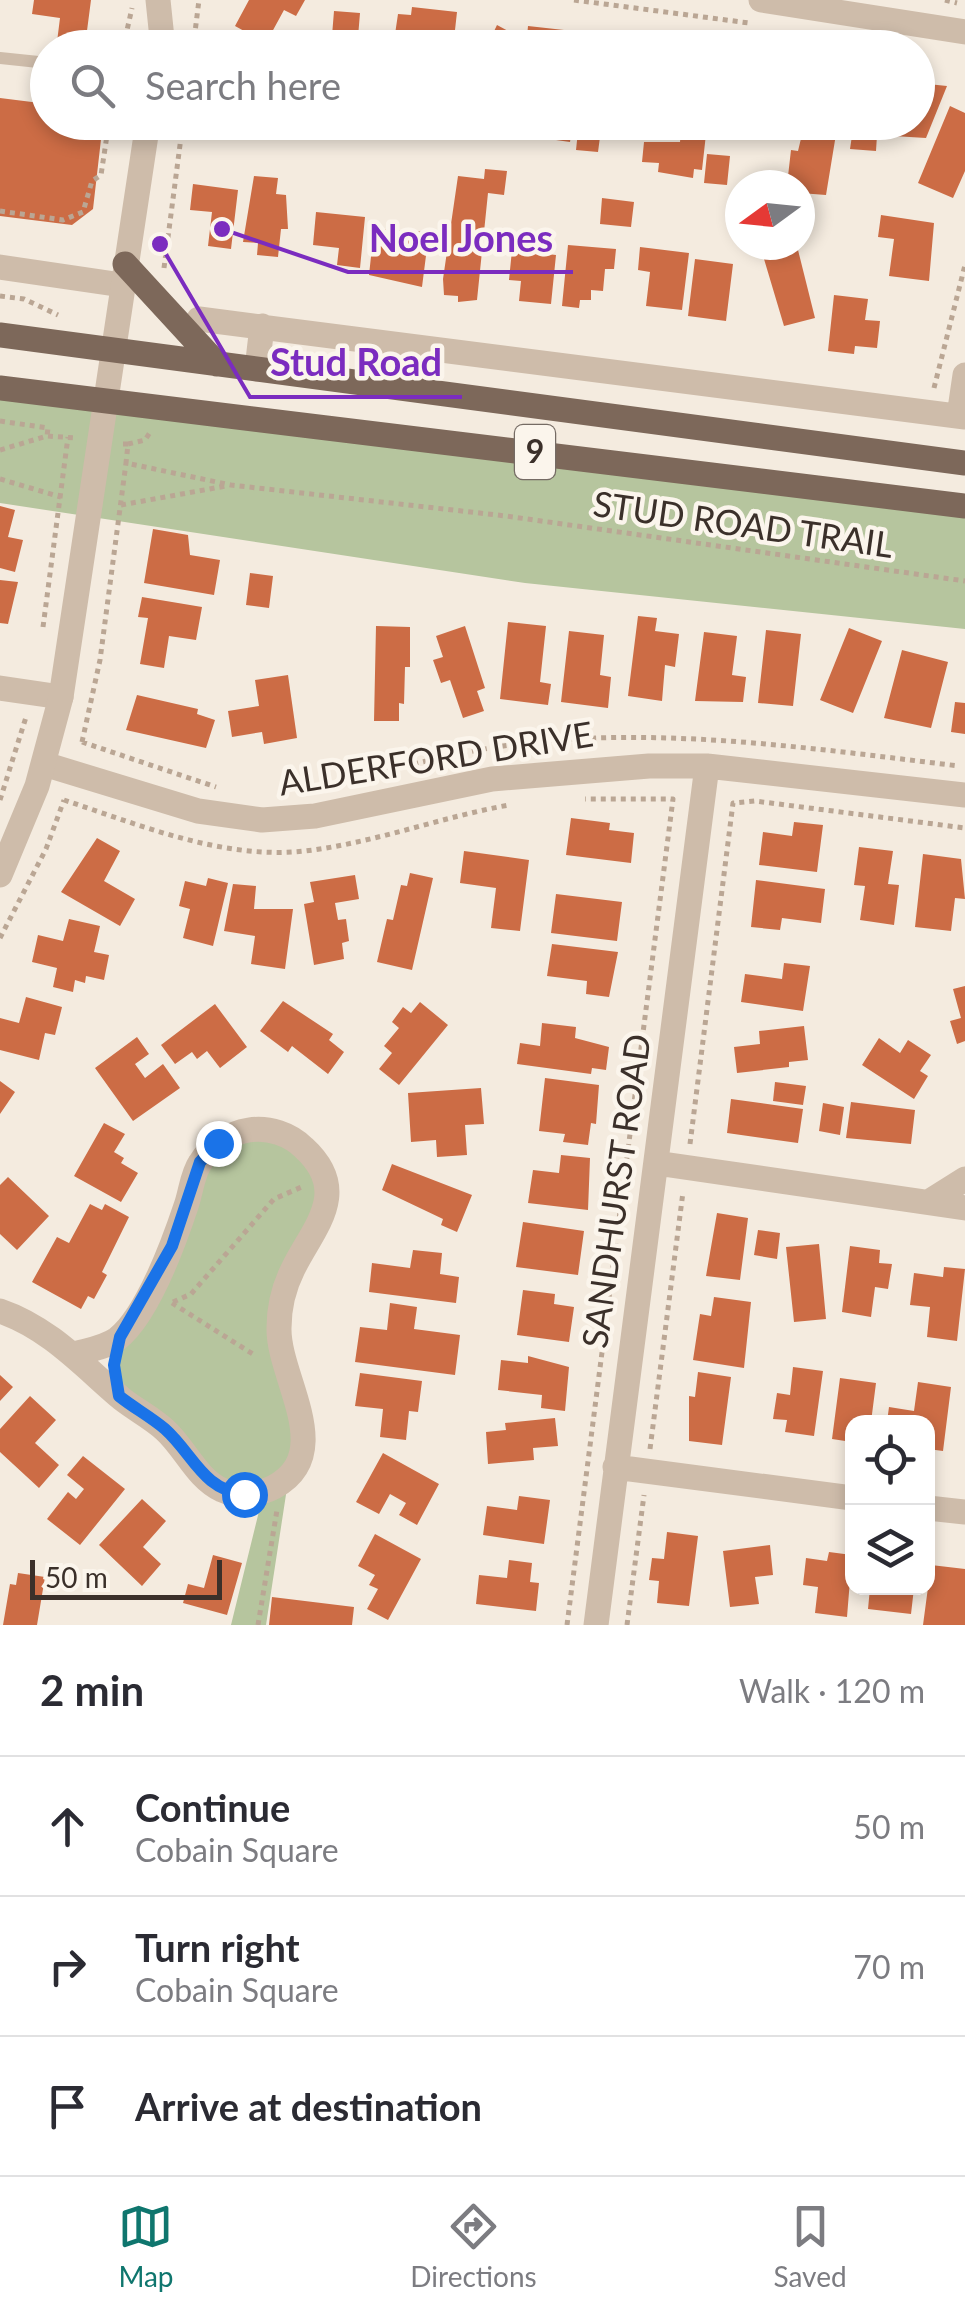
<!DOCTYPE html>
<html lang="en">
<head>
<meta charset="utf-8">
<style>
	:root { --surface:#fff; --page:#f2f2f3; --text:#2b2b33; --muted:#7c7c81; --line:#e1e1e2; --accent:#0f766e }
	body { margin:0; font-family:Lato,sans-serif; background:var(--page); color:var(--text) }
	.controls { position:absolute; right:30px; bottom:30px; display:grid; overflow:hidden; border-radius:20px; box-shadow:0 5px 15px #0003 }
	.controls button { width:90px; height:90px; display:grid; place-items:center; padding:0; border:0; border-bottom:2px solid var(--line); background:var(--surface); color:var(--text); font:50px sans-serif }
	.compass { position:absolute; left:725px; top:170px; width:90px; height:90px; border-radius:50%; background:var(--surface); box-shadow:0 5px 15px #0003; rotate:255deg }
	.scale { position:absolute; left:30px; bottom:25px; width:192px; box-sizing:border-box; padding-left:10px; border:5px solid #3b302a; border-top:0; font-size:28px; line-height:35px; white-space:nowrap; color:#3b302a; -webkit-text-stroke:8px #fbf5ec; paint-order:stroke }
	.stop { position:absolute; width:30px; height:30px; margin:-22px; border:8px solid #1a73e8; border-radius:50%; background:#fff }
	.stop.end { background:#1a73e8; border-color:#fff; box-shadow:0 2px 10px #0008 }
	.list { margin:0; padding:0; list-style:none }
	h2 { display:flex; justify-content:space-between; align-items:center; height:130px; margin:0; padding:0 40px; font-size:42px }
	h2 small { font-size:32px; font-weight:400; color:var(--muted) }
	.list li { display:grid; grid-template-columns:65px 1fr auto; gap:30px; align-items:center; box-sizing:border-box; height:140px; padding:0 40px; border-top:2px solid var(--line) }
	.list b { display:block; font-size:38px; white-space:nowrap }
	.list p { margin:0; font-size:32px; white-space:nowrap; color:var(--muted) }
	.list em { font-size:32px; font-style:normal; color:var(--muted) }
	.icon { flex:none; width:55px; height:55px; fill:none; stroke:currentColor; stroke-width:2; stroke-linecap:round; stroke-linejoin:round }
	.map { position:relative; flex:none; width:965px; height:1625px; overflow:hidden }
	.search { position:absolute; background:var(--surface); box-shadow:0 5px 15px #0003; left:30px; right:30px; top:30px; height:110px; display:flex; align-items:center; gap:25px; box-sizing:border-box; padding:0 35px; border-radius:55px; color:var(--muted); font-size:38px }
	.sheet { height:550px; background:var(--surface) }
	nav { display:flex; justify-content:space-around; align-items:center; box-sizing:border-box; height:140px; border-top:2px solid var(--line); background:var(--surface); font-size:28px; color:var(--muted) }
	nav a { display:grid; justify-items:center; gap:5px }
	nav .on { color:var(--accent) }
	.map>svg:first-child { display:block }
	.green { fill:#b6c59e }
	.building { fill:#cc6c45 }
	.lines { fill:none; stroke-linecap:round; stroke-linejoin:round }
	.path { stroke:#baa694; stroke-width:5; stroke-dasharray:5 5; stroke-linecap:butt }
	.service { stroke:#cebcaa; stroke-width:12 }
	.minor { stroke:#cebcaa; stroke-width:25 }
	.tertiary { stroke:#cebcaa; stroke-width:25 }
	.primary { stroke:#7d685a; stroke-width:25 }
	.route { stroke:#1a73e8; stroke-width:12 }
	.labels { text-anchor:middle; stroke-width:9; stroke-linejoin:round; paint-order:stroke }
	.shield { fill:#fbf5ec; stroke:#756b64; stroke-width:2.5 }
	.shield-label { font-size:32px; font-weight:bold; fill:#3b302a }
	.street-label { font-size:35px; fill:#3b302a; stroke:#fbf5ec }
	.leader { fill:none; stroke:#7b2cbf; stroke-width:4 }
	.callout-dot { fill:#7b2cbf; stroke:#fbf5ec; stroke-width:4 }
	.callout-label { font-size:38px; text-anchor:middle; font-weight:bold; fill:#7b2cbf; stroke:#fbf5ec; stroke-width:9; stroke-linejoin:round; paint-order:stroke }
</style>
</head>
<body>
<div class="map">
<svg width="965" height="1625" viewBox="0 0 965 1625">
	<rect width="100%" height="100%" fill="#f4ebdf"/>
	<path class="green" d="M0,388l965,121v120l-440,-46 -525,-80z
		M273,1131l51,53 -41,111 19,123 -13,57 -23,150h-35l33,-134 -32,2 -118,-116 2,-26 84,-189z"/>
	<path class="building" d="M34,0h57l-6,46 -28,-4 3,-24 -28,-4z
		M249,0h56l-9,16 -12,-6 -18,33 -31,-17z
		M412,7l45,5 -4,36h-49l1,-6 -11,-1 4,-27 13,1z
		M334,11l26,2 -2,24 19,1v10h-46z
		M497,25l26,14 -4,9h-33z
		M528,26l36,4 -2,18h-36z
		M614,37l35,5 -1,6h-35z
		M918,83l29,3 -21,52 -49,-3 -1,16 -26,-2 4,-27h64z
		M0,98l48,6v18h55l-10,87 -21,16 -72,-9z
		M950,106l15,7v58l-12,27 -35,-15z
		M551,122h22l-3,20 -21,-3z
		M579,122h23l-4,30 -22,-2z
		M805,122h33l-12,73 -26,-2v-8h-13l4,-35 7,1z
		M681,131l25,3 -4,36 -8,-1 -1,9 -35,-6 1,-9 -17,-1 2,-20h36z
		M707,154l23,2 -3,29 -23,-2z
		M485,169l22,2 -3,24 -16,-2 -11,107 -19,2v-6l-14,-1 -1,-16 15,-103 26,3z
		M254,176l24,2 -2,16 10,1 2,34h-7l-3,28 -21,-2 1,-12 -15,-1z
		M193,184l45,6 -7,59 -23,-3 4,-34 -22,-2z
		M602,198l32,4 -3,25 -31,-3z
		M316,212l49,5 -5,51 -23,-3 2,-17 -26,-3z
		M881,215l53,8 -5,58 -40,-5 5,-37 -16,-2z
		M374,229l55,3 -7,55 -53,-12z
		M568,245l48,4 -2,20h-9l-2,22 -12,-1v10h-11l-1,8 -17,-2z
		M640,247l49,6 -7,57 -36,-4 4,-34 -12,-2z
		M512,250l44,5 -5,49 -32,-3 2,-20 -12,-1z
		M798,250l17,68 -31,8 -20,-67z
		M695,259l38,5 -7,57 -38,-5z
		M834,295l34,4 -3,21 15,1 -3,27 -22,-2 -1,8 -26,-3z
		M0,506l15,4 -7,27 15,3 -8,32 -15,-4z
		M153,529l35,6 2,20 30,5 -6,35 -70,-12z
		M250,573l23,3 -4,32 -23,-3z
		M0,580l18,2 -10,42 -8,-1z
		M142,597l60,10 -6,33 -27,-4 -5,32 -24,-4 8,-46 -10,-1z
		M638,616l19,2 -2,13 24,3 -4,33 -10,-2 -3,36 -34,-5z
		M508,622l38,4 -6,56 11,2 -3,21 -48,-6z
		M376,626l34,1v40h-5l-1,37 -5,-1v18h-25z
		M465,626l20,62 -8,3 7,20 -21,7 -13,-38 -9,3 -8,-23 10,-3 -7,-21z
		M849,628l33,13 -29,72 -33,-13z
		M766,630l35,4 -8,72 -35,-3z
		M569,631l35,4 -4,40 11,2 -3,31 -47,-6z
		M704,632l33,4 -5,39 14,2 -3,25 -48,-1z
		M902,650l46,12 -17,66 -47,-10z
		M288,675l9,63 -33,6 -2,-12 -30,5 -4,-26 31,-5 -4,-26z
		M137,695l61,14 -1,5 18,6 -9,28 -80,-18z
		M955,702l10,1v31l-14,-2z
		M571,818l39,5 -1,7 25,3 -3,30 -65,-8z
		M794,822l29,3 -6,47 -58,-7 4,-33 29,4z
		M97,838l23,13 -16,30 31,18 -15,27 -59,-34z
		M859,847l34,4 -5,33 11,1 -5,40 -34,-5 5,-34 -11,-1z
		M464,851l65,9 -9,71 -29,-3 5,-40 -36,-5z
		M923,854l38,5 4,40 -10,-1 -4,33 -36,-4z
		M410,873l23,5 -21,92 -35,-8 10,-43 6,1 8,-35 6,1z
		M355,875l4,24 -24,4 3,17 8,-1 3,22 -7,2 2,16 -30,6 -10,-61 10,-2 -4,-20z
		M208,878l20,5 -15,63 -30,-8 7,-29 -11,-3 6,-25 21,5z
		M756,880l69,9 -4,34 -39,-5 -2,12 -29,-3z
		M233,884l23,2 -2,23h39l-8,60 -34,-5 4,-28 -31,-5z
		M556,894l66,8 -5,39 -66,-8z
		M69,919l31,7 -6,26 15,3 -5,25 -18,-4 -1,7 -10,-3 -2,12 -20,-5 4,-19 -25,-6 6,-27 25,6z
		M552,944l66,8 -9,45 -23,-3 1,-13 -40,-5z
		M784,963l26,3 -7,45 -62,-9 4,-28 37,5z
		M965,986v55l-8,3 -7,-23 11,-3 -8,-29z
		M26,997l36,10 -7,28 -10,-2 -6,27 -39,-10v-32l19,5z
		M283,1001l50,33 -4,6 15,12 -16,22 -36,-28 -4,6 -28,-21z
		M420,1002l28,23 -49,60 -20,-16 13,-16 -8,-7 15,-18 -7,-6 11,-15 8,6z
		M215,1004l32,43 -27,21 -13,-17 -10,8 -5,-7 -17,12 -14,-19z
		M542,1023l34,4 -1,11 34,9 -3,23 -14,-2 -1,6 -74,-10 3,-21 20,3z
		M804,1026l4,34 -19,2v5l-52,6 -3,-26 26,-3 -1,-13z
		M137,1037l12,17 -14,10 10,14 18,-14 17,24 -47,33 -38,-53z
		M879,1038l21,15 8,-13 23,15 -11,16 8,5 -14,23 -52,-34z
		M545,1078l54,7 -3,39 -5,-1 -3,22 -25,-3 2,-8 -26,-3z
		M0,1081l15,11 -15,22z
		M775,1082l31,4 -3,19 -30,-4z
		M481,1088l3,36 -19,1 2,30 -30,2 -1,-17 -25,2 -3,-49z
		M731,1099l72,10 -5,34 -71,-10z
		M851,1102l64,8 -4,34 -65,-6z
		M823,1103l21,4 -4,28 -21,-4z
		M104,1123l21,11 -11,18 10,6 -3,5 17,10 -17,29 -47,-26z
		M561,1155l29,3 -2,52 -60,-7 5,-33 26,3z
		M392,1164l80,31 -15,37 -16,-7 2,-6 -61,-29z
		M8,1177l41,39 -32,34 -17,-16v-49z
		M90,1204l12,6 3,-6 24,13 -27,55 5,3 -13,24 -6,-3 -7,13 -49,-27 25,-45 12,6z
		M717,1213l31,5 -8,62 -34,-4z
		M523,1222l61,9 -6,44 -62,-8z
		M758,1230l22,3 -3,26 -23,-4z
		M819,1244l7,75 -32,3 -8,-75z
		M850,1246l30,4 -1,13 13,1 -4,25 -13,-2 -4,30 -29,-5z
		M413,1250l29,3 -2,21 19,3 -3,26 -87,-11 3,-29 38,5z
		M944,1267l21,2 -8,72 -30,-4 3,-30 -20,-2 4,-32 29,4z
		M523,1290l32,4 -1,10 20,3 -5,35 -52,-7z
		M714,1297l37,5 -7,66 -51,-8 7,-46 11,2z
		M390,1303l27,4 -3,22 46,6 -5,40 -100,-13 5,-35 27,3z
		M528,1356l41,11 -4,44 -24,-3 1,-13 -44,-5 3,-30 27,3z
		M793,1367l30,4 -9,65 -29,-4 2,-12 -14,-1 4,-26 13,2z
		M698,1372l33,5 -9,68 -33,-4v-45l6,1z
		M360,1373l62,8 -4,31 -9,-1 -3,29 -26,-3 3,-28 -28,-3z
		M0,1375l13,12 -13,14z
		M840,1378l36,5 -5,39h-19v20l-20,-3z
		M918,1382l33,5 -8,64 -15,-2v-27h-41l2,-15 25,4z
		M30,1396l26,24 -21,23 24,22 -20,23 -39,-36v-23z
		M555,1418l3,28 -25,2 1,12 -46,4 -2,-32 20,-2 -1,-7z
		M383,1453l56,31 -22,41 -18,-10 7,-12 -16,-9 -11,20 -23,-12z
		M83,1456l42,33 -45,56 -33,-26 21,-27 8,7 8,-10 -17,-14z
		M519,1496l31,4 -6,44 -61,-9 4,-29 30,4z
		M142,1499l24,22 -23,26 18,17 -19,22 -43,-41z
		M667,1532l31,4 -9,70 -32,-3 2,-22 -10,-1 3,-22 12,1z
		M375,1534l46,25 -33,61 -21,-11 11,-20 -9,-4 6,-10 -17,-9z
		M770,1545l3,30 -18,2 4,27 -29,3 -7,-56z
		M829,1552l23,3 -5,62 -32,-4 3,-26 -15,-2 3,-27 21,3z
		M213,1555l29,8 -15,52 -44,-12 5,-19 16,4z
		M509,1560l23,3 -2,19 9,1 -3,28 -60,-7 3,-29 28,3z
		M931,1565l34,4v56h-42z
		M18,1573l27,4 -8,48h-34l7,-41 6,1z
		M870,1588h44l-3,26 -43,-5z
		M272,1597l82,10 -2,18h-83z"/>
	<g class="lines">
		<path class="path" d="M574,0l175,23
			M945,0l12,3
			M123,48l9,-40
			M193,48l6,-48
			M0,211l63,9 20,-8 9,-31 9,-6 8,-53
			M164,268l19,-146
			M0,296l24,3 34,16
			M934,388l31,-123
			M0,421l48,7 -1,8
			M123,444h5l-2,19 105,22 275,31 459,65
			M128,444l17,-4 6,-9
			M0,450l47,-14 30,2
			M0,479l61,18
			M121,505l105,-19
			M43,627l25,-190
			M82,742l134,45
			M82,742l18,-82 26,-197
			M316,787c72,-16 144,-37 217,-45 143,-14 284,7 426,24
			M0,800l26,-83
			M64,800c76,25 159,60 241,51 69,-8 136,-34 204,-46
			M0,938l46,-89 18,-49
			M690,1144l43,-341 22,-2 210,27
			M173,1302l18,-8 83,-95 30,-13
			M172,1303l84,53
			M650,1449l33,-257
			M258,1625l19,-115
			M567,1625l106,-826h-88
			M627,1625l17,-130"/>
		<path class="service" d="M0,58l48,5"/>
		<path class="minor" d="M761,0l204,32
			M0,267l122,18
			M199,319l766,98
			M257,369l5,-43
			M959,416l6,-41
			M0,688l61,9
			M44,764l154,47 64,9 53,-4 177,-37 157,-13h58l258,29
			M656,1163l309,45
			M930,1201l35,-22
			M0,1311c50,17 84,56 122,88 14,11 30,19 43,31 20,18 32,49 57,60 15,7 37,5 52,-3 63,-34 4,-109 5,-159 0,-20 5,-41 14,-59 20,-41 59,-77 11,-121 -14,-14 -35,-21 -55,-18 -20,3 -39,16 -49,33 -8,12 -9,29 -14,43 -12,36 -39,110 -69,133 -13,9 -29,11 -43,15
			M615,1467l237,31
			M928,1508l37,4
			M596,1625l111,-859"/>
		<path class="tertiary" d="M158,0l5,48
			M0,875l37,-89 24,-89 87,-575"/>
		<path class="primary" d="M125,264l92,100
			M0,335l965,128
			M0,388l965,118"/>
	</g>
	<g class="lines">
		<path class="route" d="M218,1143l-18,19 -28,84 -52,91 -6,28 5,31c15,12 32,21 46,33 28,25 38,61 79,65"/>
	</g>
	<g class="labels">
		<rect class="shield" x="515" y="425" width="40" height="54" rx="8"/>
		<g class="shield-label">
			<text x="535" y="463">9</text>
		</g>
		<g class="street-label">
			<text transform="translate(743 525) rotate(8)" y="12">STUD ROAD TRAIL</text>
			<text transform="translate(436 759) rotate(-9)" y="12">ALDERFORD DRIVE</text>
			<text transform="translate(617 1191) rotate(-82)" y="12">SANDHURST ROAD</text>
		</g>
	</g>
	<path class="leader" d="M222 229L348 272H573M160 244L250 397H462"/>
	<g class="callout-dot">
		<circle cx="222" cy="229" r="10"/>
		<circle cx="160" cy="244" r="10"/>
	</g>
	<g class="callout-label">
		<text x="461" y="252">Noel Jones</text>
		<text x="356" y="376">Stud Road</text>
	</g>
</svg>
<div class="controls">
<button><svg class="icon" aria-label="locate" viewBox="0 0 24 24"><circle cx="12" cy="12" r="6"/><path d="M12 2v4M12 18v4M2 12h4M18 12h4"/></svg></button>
<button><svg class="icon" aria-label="layers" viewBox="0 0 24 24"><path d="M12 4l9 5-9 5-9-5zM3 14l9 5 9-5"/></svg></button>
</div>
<svg class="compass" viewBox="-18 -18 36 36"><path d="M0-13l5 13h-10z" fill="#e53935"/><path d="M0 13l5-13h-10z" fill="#7c7c81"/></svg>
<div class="scale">50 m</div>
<div class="stop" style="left:244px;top:1494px"></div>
<div class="stop end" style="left:218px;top:1143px"></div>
<div class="search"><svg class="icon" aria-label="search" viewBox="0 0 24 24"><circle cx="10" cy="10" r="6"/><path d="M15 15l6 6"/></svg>Search here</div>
</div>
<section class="sheet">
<h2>2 min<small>Walk · 120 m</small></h2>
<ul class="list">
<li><svg class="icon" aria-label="ahead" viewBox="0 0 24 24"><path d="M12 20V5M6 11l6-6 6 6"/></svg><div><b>Continue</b><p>Cobain Square</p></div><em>50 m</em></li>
<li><svg class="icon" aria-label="right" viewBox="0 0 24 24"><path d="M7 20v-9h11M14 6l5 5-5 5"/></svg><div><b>Turn right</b><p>Cobain Square</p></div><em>70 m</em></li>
<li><svg class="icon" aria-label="arrive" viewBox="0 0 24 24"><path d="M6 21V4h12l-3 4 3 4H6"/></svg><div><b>Arrive at destination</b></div></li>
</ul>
</section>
<nav>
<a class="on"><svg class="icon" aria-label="map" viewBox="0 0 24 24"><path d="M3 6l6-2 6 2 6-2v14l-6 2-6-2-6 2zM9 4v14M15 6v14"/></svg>Map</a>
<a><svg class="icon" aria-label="directions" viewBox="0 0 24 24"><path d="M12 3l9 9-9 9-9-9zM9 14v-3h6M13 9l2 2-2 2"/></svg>Directions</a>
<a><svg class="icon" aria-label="saved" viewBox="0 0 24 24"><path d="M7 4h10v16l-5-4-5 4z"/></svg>Saved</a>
</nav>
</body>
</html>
